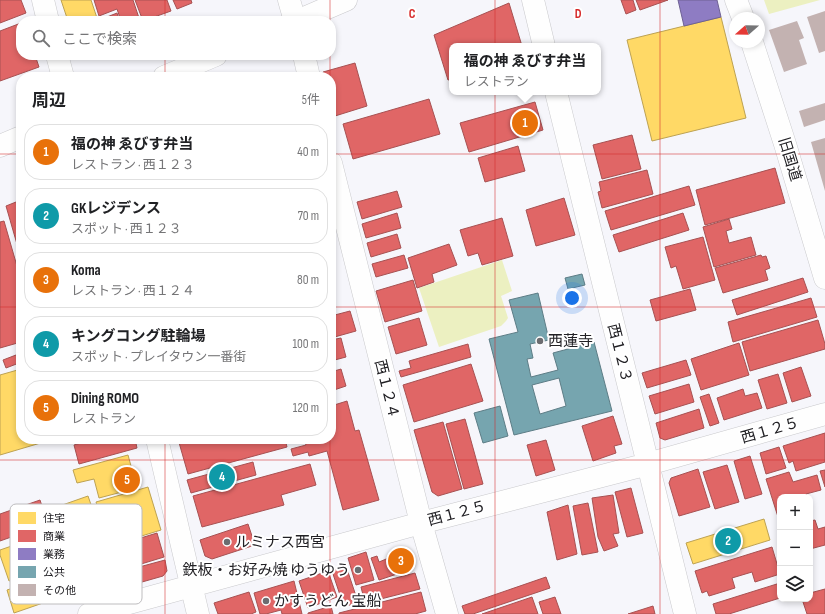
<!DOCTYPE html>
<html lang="ja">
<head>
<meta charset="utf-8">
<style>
	:root { --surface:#fff; --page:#f6f6f6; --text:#202124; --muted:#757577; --line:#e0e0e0; --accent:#6c6c70 }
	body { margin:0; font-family:"Sofia Sans Condensed","Noto Sans JP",sans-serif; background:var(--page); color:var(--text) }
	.controls { position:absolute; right:12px; bottom:12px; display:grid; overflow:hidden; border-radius:8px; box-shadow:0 2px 6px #0003 }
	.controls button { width:36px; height:36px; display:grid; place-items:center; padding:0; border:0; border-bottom:1px solid var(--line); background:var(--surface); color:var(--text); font:20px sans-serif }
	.compass { position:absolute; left:729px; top:12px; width:36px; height:36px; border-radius:50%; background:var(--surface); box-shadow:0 2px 6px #0003; rotate:250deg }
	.you { position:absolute; left:572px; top:298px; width:14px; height:14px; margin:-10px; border:3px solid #fff; border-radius:50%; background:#1a73e8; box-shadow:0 0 0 6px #1a73e833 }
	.badge { display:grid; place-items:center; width:26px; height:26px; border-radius:50%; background:var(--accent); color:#fff; font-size:13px; font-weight:700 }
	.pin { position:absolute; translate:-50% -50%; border:2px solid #fff; box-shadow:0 1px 4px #0006 }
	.popup { position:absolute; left:449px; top:43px; width:152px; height:52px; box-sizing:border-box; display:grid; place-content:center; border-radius:8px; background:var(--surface); filter:drop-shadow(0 1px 3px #0005); font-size:13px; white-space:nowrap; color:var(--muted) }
	.popup b { font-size:15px; color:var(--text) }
	.popup::after { content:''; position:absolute; left:50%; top:100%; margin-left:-8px; border:8px solid transparent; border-top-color:var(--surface) }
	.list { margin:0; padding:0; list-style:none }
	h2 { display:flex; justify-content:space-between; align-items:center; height:52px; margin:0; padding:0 16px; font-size:17px }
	h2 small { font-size:13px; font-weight:400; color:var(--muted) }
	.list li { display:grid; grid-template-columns:26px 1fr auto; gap:12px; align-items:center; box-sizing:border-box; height:56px; margin:0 8px 8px; padding:0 8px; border:1px solid var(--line); border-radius:16px }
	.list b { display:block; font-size:15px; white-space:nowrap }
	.list p { margin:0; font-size:13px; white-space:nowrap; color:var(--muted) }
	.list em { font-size:13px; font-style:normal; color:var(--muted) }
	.icon { flex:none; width:22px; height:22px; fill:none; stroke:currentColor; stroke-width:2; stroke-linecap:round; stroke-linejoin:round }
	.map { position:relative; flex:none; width:825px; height:614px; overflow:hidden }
	.search { position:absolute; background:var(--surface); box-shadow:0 2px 6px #0003; left:16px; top:16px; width:320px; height:44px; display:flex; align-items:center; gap:10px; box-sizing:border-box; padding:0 14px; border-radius:16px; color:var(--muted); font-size:15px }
	.panel { position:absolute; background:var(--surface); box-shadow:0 2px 6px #0003; left:16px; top:72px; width:320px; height:372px; border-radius:16px }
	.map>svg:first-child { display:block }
	.green { fill:#ecf0c1 }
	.homes { fill:#ffd966; stroke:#bda252 }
	.shops { fill:#e06666; stroke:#a75152 }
	.offices { fill:#8e7cc3; stroke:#6e6194 }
	.public { fill:#76a5af; stroke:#5d7d86; fill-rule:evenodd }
	.building { fill:#c3b2b1 }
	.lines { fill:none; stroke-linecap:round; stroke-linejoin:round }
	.street-casing { stroke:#c9c9cc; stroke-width:23 }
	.secondary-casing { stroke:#c9c9cc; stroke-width:23 }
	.street { stroke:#fefefe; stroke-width:22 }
	.secondary { stroke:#fefefe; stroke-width:22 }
	.grid { fill:none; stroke:#d62828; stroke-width:1; stroke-opacity:0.55 }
	.poi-dot { fill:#6c6c70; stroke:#fff; stroke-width:1.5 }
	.labels { text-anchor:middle; stroke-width:4; stroke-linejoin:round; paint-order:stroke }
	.street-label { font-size:15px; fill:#222125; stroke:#fff }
	.poi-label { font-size:15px; fill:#222125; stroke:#fff; text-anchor:start }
	.key { fill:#fff; stroke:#bdbcbe; stroke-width:1 }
	.key-label { font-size:11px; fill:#222125 }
	.grid-label { font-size:13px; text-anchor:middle; font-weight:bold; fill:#d62828; stroke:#fff; stroke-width:4; stroke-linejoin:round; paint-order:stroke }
</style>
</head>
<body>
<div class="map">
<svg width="825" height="614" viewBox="0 0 825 614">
	<rect width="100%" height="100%" fill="#f6f6fb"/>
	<path class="green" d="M764,0h56l-51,14z
		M502,260l10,31 -11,5 7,22 -2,3 -5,5 -62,21 -20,-59z"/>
	<path class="homes" d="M61,0h30l7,21h-30z
		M721,17l25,101 -94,23 -25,-101z
		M21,369v70h33l-54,16v-80z
		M128,455l9,33 -38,10 -5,-19 -17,4 -4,-13z
		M148,487l13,43 -52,16 -13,-44z
		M88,496l15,43 -43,14 3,9 -54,19 -9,-26v-5l58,-20 -7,-21z
		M764,519l6,21 -77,24 -7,-21z
		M62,572l7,22 -55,19 -7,-23z"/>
	<path class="shops" d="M0,0h21l5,13 -26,10z
		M94,0h39l7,21h-19l-4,-12 -18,7z
		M135,0h32l4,11 -28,10z
		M173,0h18l1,3 -15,6z
		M621,0h12l3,10 -10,4z
		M636,0h32l-28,10z
		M509,3l13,43h-70v33l-4,1 -14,-45z
		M117,13l3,8h-17l-1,-2z
		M21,23v32h14l4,12 -39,14v-50z
		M355,63l12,43 -32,10 -4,-15v-24h-7l-1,-5z
		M429,99l11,35 -87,25 -10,-35z
		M535,102l8,28 -74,22 -9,-29z
		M632,135l9,34 -39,10 -9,-34z
		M518,146l7,25 -40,11 -7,-24z
		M775,168l10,35 -80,22 -9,-35z
		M647,170l6,24 -51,14 -4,-16 3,-1 -2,-9z
		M689,186l6,19 -84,25 -6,-19z
		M397,191l5,16 -40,12 -5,-17z
		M564,198l11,37 -39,11 -10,-36z
		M21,200v58l-15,-52z
		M397,213l4,15 -35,10 -4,-14z
		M683,213l6,17 -70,22 -6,-17z
		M502,218l11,38 -31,9 -4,-12 -10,3 -8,-26z
		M729,219l3,10 -6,2 3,12 22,-6 5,18 -42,12 -11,-40z
		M4,221l17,59v62l-21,6v-126z
		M397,234l4,14 -30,9 -4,-14z
		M703,237l12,43 -32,9 -7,-23 -5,2 -6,-21z
		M449,244l8,21 -25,9 2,8 -17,6 -9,-30z
		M404,255l4,13 -32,9 -4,-13z
		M761,255l1,2 4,-1 4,12 -5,2 3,10 -45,13 -8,-25z
		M803,278l5,14 -71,23 -5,-15z
		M413,280l9,31 -37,11 -9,-31z
		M690,289l6,21 -40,11 -6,-21z
		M811,298l6,19 -84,25 -5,-20z
		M350,311l6,20 -25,7v-22z
		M419,318l8,27 -31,9 -8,-27z
		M818,320l7,24v5l-75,22 -8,-29z
		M341,338l5,19 -15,4v-21z
		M739,343l10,32 -48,15 -10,-31z
		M468,344l3,13 -70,20 -2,-6 12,-3 -2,-7z
		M16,355l3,8 -13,5 -3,-8z
		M686,360l5,15 -44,13 -5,-15z
		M471,364l12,37 -69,21 -11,-37z
		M801,367l10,29 -19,6 -9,-29z
		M341,369l5,17 -15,5v-19z
		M778,374l9,29 -20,6 -9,-29z
		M689,384l5,18 -39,12 -6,-18z
		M743,389l2,7 12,-3 5,15 -38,12 -7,-22z
		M709,394l10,29 -9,3 -10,-29z
		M347,401l8,30 4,-1 20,70 -36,10 -16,-59 -18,5 -1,-4 -15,4 -2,-7 15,-4 -2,-6h27v-33z
		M699,409l5,19 -39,12 -5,-2 -4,-15z
		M613,416l9,28 -8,2 2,7 -23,8 -11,-35z
		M465,419l18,65 -19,5 -18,-65z
		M443,422l19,67 -24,7 -6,-4 -18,-62z
		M825,433v29l-29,9 -3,-10 -4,2 -6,-17z
		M95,439h40l2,9 -58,16 -5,-19z
		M178,439h107l2,8 -99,27z
		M546,440l9,30 -19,6 -9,-31z
		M779,447l7,21 -20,6 -6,-21z
		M750,456l12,38 -17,5 -11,-38z
		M253,462l3,13 -65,18 -4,-13z
		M310,464l6,21 -35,10 3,10 -82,22 -9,-31z
		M727,465l12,37 -24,7 -12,-37z
		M698,469l12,38 -31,9 -10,-33 2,-5z
		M825,470v17l-5,-16z
		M789,472l4,10 24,-7 4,15 -15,4 1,3h-27l-1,23 -13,-41z
		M631,488l12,45 -16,4 -12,-45z
		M613,495l6,38 -6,1 5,12 -14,5 -6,-14 -6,-39z
		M40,500l8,24 -48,17v-27z
		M588,503l10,49 -16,3 -9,-49z
		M568,505l9,49 -20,6 -10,-48z
		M815,520l3,9 7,-2v18l-15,4v-28z
		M248,524l7,21 -43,14 -7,-3 -5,-16z
		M157,533l7,24 -49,15 -7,-24z
		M104,543l12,42 -33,9 -12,-42z
		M772,547l8,27 -25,8 -3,-10 -20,6 3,10 -26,8 -2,-5 -5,2 -7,-22z
		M398,550l8,3 6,16 -12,4 -7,-18v-3z
		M366,552l8,28 -18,5 -8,-27z
		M377,556l2,6 12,-5 6,17 -18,6 -8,-22z
		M165,560l2,11 -4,5 -42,12 -4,-15z
		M346,566l12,36 -14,5 -12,-36z
		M328,571l9,26 -29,11 -9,-27z
		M415,573l5,16 -55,14 -4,-16z
		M546,577l4,11 -77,26h-8l-3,-8z
		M294,581l8,33h-20l-1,-4 -15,4h-6l-6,-21z
		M780,583v15l-51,16h-13l-3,-10z
		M825,589v25h-18l-5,-15h8v-6z
		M249,592l7,20 -5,2h-33l-4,-11z
		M421,592l5,19 -11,3h-76v-1z
		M532,597l6,17h-56z
		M555,597l6,17h-18l-4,-12z
		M331,606l2,8h-25v-1z
		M653,606l2,8h-27z"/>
	<path class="offices" d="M678,0h39l4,17 -37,9z"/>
	<path class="public" d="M582,274l3,11 -17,4 -3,-11z
		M538,293l11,47 -19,4 3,14 -6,1 4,18 27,-7 -5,-17 41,-11 18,69 -98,24 -25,-96 29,-7 -9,-32zM559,378l7,28 -26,8 -8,-29z
		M500,406l8,30 -25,7 -9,-30z"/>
	<path class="building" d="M825,11v40l-6,2 -12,-36z
		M797,21l7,17 -5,2 8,24 -23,8 -15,-42z
		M825,103v17l-21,7 -5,-16z
		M825,138v53l-14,-49z"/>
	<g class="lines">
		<defs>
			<path id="street" d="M289,0l6,21
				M533,0l11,46
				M736,0l7,18
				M752,42l33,102 40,134
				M304,55l5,22
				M556,92l129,522
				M331,163l90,360 26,91
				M157,439l41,175
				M89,614l332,-91 227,-59 177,-50"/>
			<path id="secondary" d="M43,0l5,21
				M297,21l49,-21
				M57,55l6,22
				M164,77l52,-22
				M0,146l21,-9"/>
		</defs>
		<use href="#street" class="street-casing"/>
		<use href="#secondary" class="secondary-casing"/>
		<use href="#street" class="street"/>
		<use href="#secondary" class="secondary"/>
	</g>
	<path class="grid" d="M165,0v21M330,0v21M495,0v614M660,0v614M165,55v22M330,55v22M0,154h21M331,154h494M0,307h21M331,307h494M165,439v175M330,439v175M0,460h825"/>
	<g class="poi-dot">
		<circle cx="540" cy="341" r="4"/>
		<circle cx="227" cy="542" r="4"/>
		<circle cx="358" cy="570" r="4"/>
		<circle cx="266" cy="601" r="4"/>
	</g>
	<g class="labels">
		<g class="street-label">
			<text transform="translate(790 159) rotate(73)" y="5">旧国道</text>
			<text transform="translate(620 353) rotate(76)" y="5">西１２３</text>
			<text transform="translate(387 389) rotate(76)" y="5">西１２４</text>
			<text transform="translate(770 430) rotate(-16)" y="5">西１２５</text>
			<text transform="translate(457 513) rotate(-15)" y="5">西１２５</text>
		</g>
		<g class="poi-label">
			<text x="548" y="346">西蓮寺</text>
			<text x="235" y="547">ルミナス西宮</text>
			<text x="350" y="575" text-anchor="end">鉄板・お好み焼 ゆうゆう</text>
			<text x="274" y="606">かすうどん 宝船</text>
		</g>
	</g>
	<rect x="10" y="504" width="132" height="100" rx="6" class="key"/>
	<rect x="18" y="512" width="18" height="12" fill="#ffd966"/>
	<rect x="18" y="530" width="18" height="12" fill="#e06666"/>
	<rect x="18" y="548" width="18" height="12" fill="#8e7cc3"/>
	<rect x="18" y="566" width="18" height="12" fill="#76a5af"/>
	<rect x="18" y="584" width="18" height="12" fill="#c3b2b1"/>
	<g class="key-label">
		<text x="43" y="522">住宅</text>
		<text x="43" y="540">商業</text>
		<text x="43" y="558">業務</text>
		<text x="43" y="576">公共</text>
		<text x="43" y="594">その他</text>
	</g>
	<g class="grid-label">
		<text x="412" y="18">C</text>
		<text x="578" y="18">D</text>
	</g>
</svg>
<div class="controls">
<button>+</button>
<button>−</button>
<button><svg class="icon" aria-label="layers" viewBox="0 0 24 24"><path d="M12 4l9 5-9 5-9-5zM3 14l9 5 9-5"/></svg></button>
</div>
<svg class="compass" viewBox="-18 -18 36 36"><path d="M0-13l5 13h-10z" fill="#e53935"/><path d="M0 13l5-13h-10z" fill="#757577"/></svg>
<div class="you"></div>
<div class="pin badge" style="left:525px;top:123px;background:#e8710a">1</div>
<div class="popup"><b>福の神 ゑびす弁当</b>レストラン</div>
<div class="pin badge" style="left:728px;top:541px;background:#0f9aa8">2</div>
<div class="pin badge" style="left:401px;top:561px;background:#e8710a">3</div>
<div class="pin badge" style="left:222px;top:477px;background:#0f9aa8">4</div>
<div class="pin badge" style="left:127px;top:480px;background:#e8710a">5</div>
<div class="search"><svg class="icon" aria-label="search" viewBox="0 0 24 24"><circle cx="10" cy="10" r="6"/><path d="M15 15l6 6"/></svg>ここで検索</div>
<section class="panel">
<h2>周辺<small>5件</small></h2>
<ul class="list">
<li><span class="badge" style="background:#e8710a">1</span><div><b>福の神 ゑびす弁当</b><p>レストラン · 西１２３</p></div><em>40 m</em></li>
<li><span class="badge" style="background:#0f9aa8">2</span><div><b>GKレジデンス</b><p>スポット · 西１２３</p></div><em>70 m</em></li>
<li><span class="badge" style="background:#e8710a">3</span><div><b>Koma</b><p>レストラン · 西１２４</p></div><em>80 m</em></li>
<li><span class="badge" style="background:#0f9aa8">4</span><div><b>キングコング駐輪場</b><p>スポット · プレイタウン一番街</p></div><em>100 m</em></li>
<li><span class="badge" style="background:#e8710a">5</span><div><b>Dining ROMO</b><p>レストラン</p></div><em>120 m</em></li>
</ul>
</section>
</div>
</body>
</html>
